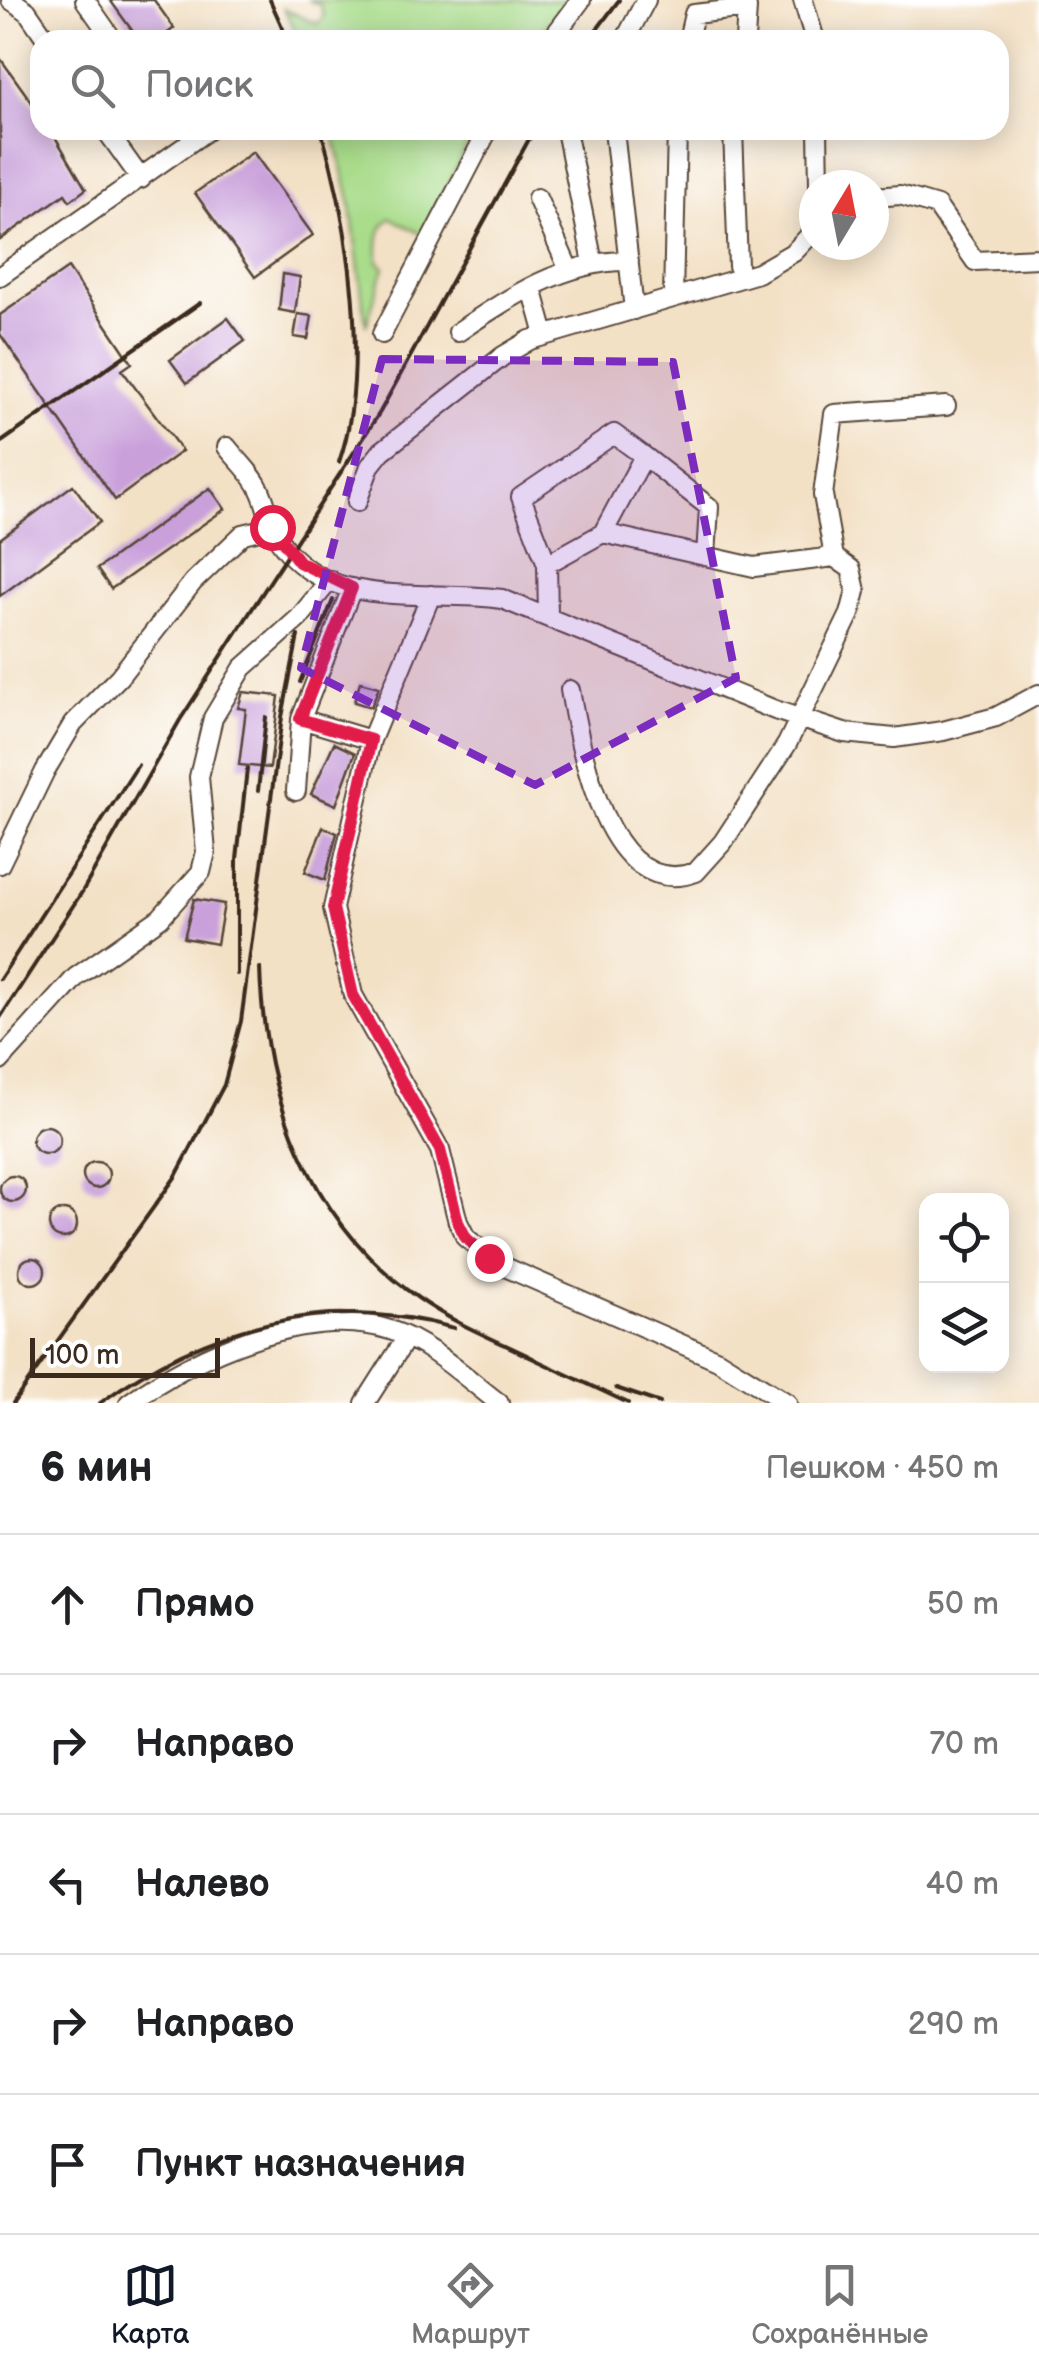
<!DOCTYPE html>
<html lang="ru">
<head>
<meta charset="utf-8">
<style>
	:root { --surface:#fff; --page:#f6f6f6; --text:#202124; --muted:#757577; --line:#e0e0e0; --accent:#111827 }
	body { margin:0; font-family:"Balsamiq Sans",sans-serif; background:var(--page); color:var(--text) }
	.controls { position:absolute; right:30px; bottom:30px; display:grid; overflow:hidden; border-radius:20px; box-shadow:0 5px 25px #0003 }
	.controls button { width:90px; height:90px; display:grid; place-items:center; padding:0; border:0; border-bottom:2px solid var(--line); background:var(--surface); color:var(--text); font:50px sans-serif }
	.compass { position:absolute; left:799px; top:170px; width:90px; height:90px; border-radius:50%; background:var(--surface); box-shadow:0 5px 25px #0003; rotate:10deg }
	.scale { position:absolute; left:30px; bottom:25px; width:190px; box-sizing:border-box; padding-left:10px; border:5px solid #3b2a1e; border-top:0; font-size:28px; line-height:35px; white-space:nowrap; color:#3b2a1e; -webkit-text-stroke:8px #fff; paint-order:stroke }
	.stop { position:absolute; width:30px; height:30px; margin:-22px; border:8px solid #e11d48; border-radius:50%; background:#fff }
	.stop.end { background:#e11d48; border-color:#fff; box-shadow:0 2px 10px #0008 }
	.list { margin:0; padding:0; list-style:none }
	h2 { display:flex; justify-content:space-between; align-items:center; height:130px; margin:0; padding:0 40px; font-size:42px }
	h2 small { font-size:32px; font-weight:400; color:var(--muted) }
	.list li { display:grid; grid-template-columns:65px 1fr auto; gap:30px; align-items:center; box-sizing:border-box; height:140px; padding:0 40px; border-top:2px solid var(--line) }
	.list b { display:block; font-size:38px; white-space:nowrap }
	.list em { font-size:32px; font-style:normal; color:var(--muted) }
	.icon { flex:none; width:55px; height:55px; fill:none; stroke:currentColor; stroke-width:2; stroke-linecap:round; stroke-linejoin:round }
	.map { position:relative; flex:none; width:1039px; height:1403px; overflow:hidden }
	.search { position:absolute; background:var(--surface); box-shadow:0 5px 25px #0003; left:30px; right:30px; top:30px; height:110px; display:flex; align-items:center; gap:25px; box-sizing:border-box; padding:0 35px; border-radius:30px; color:var(--muted); font-size:38px }
	.sheet { height:830px; background:var(--surface) }
	nav { display:flex; justify-content:space-around; align-items:center; box-sizing:border-box; height:140px; border-top:2px solid var(--line); background:var(--surface); font-size:28px; color:var(--muted) }
	nav a { display:grid; justify-items:center; gap:5px }
	nav .on { color:var(--accent) }
	.map>svg:first-child { display:block }
	.green { fill:#a9dc8b; stroke:#728354; stroke-width:2.5 }
	.building { fill:#c9a0da }
	.lines { fill:none; stroke-linecap:round; stroke-linejoin:round }
	.minor-casing { stroke:#574537; stroke-width:22 }
	.minor { stroke:#fff; stroke-width:18 }
	.rail { stroke:#3b2a1e; stroke-width:4 }
	.route { stroke:#e11d48; stroke-width:12 }
	.marked { fill:#7b2cbf; fill-opacity:0.2; stroke:#7b2cbf; stroke-width:8; stroke-dasharray:20 12; stroke-linejoin:round }
</style>
</head>
<body>
<div class="map">
<svg width="1039" height="1403" viewBox="0 0 1039 1403">
	<rect width="100%" height="100%" fill="#fff"/>
	<filter id="ink" filterUnits="userSpaceOnUse"><feTurbulence type="fractalNoise" baseFrequency=".01" numOctaves="2"/><feDisplacementMap in="SourceGraphic" scale="20" xChannelSelector="R" yChannelSelector="G"/><feConvolveMatrix kernelMatrix="1 2 1 2 8 2 1 2 1" color-interpolation-filters="sRGB"/></filter>
	<filter id="wash" filterUnits="userSpaceOnUse"><feTurbulence type="fractalNoise" baseFrequency=".0048" numOctaves="4" result="noise"/><feDisplacementMap in="SourceGraphic" scale="40" xChannelSelector="R" yChannelSelector="G"/><feGaussianBlur stdDeviation="2.25" result="paint"/><feColorMatrix in="noise" values="0 0 0 0 0 0 0 0 0 0 0 0 0 0 0 0 0 1.4 0 .05"/><feComposite in="paint" operator="in"/></filter>
	<g filter="url(#wash)">
		<rect width="100%" height="100%" fill="#f3e1c6"/>
		<path class="green" d="M307,0h262l-34,40h-235l-16,-31 33,15 7,-7 -4,-13z
			M333,130h142l-52,105 -32,-17c-15,10 -13,27 -13,44l6,5 -18,59 -16,-126z"/>
		<g id="blocks">
			<path class="building" d="M110,0h44l20,28 -15,12h-20z
				M0,58l40,56v16h11l35,59 -16,12 -5,-7 -65,46z
				M253,152l60,83 -58,42 -60,-84z
				M68,268l64,95 -10,7 60,81 -67,49 -115,-166v-19z
				M283,274l17,3 -5,36 -16,-3z
				M298,314l14,2 -4,23 -14,-2z
				M228,318l17,23 -58,42 -17,-23z
				M73,485l27,37 -100,74v-57z
				M210,488l15,21 -114,80 -14,-20z
				M360,682l19,5 -8,20 -17,-5z
				M243,692l36,4 -9,72 -31,-3 7,-56 -8,-1z
				M334,743l21,10 -19,52 -25,-11z
				M323,827l14,6 -12,47 -20,-8z
				M194,899l30,5 -7,40 -33,-6z
				M32 1140a14 14 0 1 1 28 0a14 14 0 1 1-28 0Z
				M83 1175a13 13 0 1 1 26 0a13 13 0 1 1-26 0Z
				M0 1189a13 13 0 1 1 26 0a13 13 0 1 1-26 0Z
				M49 1224a14 14 0 1 1 28 0a14 14 0 1 1-28 0Z
				M19 1271a13 13 0 1 1 26 0a13 13 0 1 1-26 0Z"/>
		</g>
	</g>
	<g filter="url(#ink)">
		<use href="#blocks" fill-opacity="0" stroke="#574537" stroke-width="2.5"/>
		<g class="lines">
			<defs>
				<path id="minor" d="M11,0l16,11 20,29
					M85,0l28,40
					M803,0l12,40
					M551,40l30,-40
					M625,40l21,-40
					M688,40l6,-26 53,-6 -3,-8
					M745,40l2,-32
					M106,130l35,49
					M566,130l27,133
					M614,130l20,180
					M733,130l5,136
					M818,130l1,55
					M874,197l26,-2 37,11 38,55 64,-3
					M537,198l32,72
					M0,276l208,-146
					M532,288l13,47
					M673,297l4,-167
					M458,332c51,-35 108,-72 171,-71
					M382,334l106,-204
					M227,447c11,14 26,27 33,43 8,16 9,35 19,50 49,74 149,48 223,59l273,111 69,23 50,5 49,-7 53,-14 43,-23
					M644,456l65,51 -3,49
					M357,502l13,-36 12,-15 121,-95 27,-16 228,-67 36,-21 20,-21
					M834,557l-11,-62 11,-81 112,-8
					M547,564l-26,-67 93,-63 30,22 -41,77
					M431,595l-60,145 -38,168 20,87 87,155 18,72 8,16 39,29 213,93 69,43
					M548,615l-1,-51 56,-31 151,34 80,-10 17,12 5,22 -6,23 -63,130 -64,98 -27,30c-88,32 -116,-124 -126,-182
					M301,719l70,21
					M296,791l5,-72 51,-131
					M0,864l45,-93 28,-47 46,-47 74,-95 50,-48 29,-7
					M0,1061l76,-84 84,-59 41,-46 5,-20 -7,-75 14,-59 30,-50 56,-50 31,-38
					M129,1403c66,-48 178,-99 261,-73 40,13 76,48 109,73
					M365,1403l42,-66"/>
			</defs>
			<use href="#minor" class="minor-casing"/>
			<use href="#minor" class="minor"/>
			<path class="rail" d="M270,0l18,40
				M589,40l30,-40
				M321,130c28,92 50,241 18,332
				M0,443l200,-140
				M300,682l33,-82
				M258,791l8,-74
				M260,968c4,129 49,253 158,330 35,25 76,41 115,60
				M237,974v-115l10,-90
				M0,979l138,-214
				M0,1018l82,-126 98,-172 200,-308 154,-282
				M519,1352l109,51
				M616,1388l44,15
				M13,1403l163,-227 48,-91 17,-64 41,-304 16,-81
				M100,1403c105,-77 226,-110 354,-75"/>
		</g>
	</g>
	<g class="lines" filter="url(#ink)">
		<path class="route" d="M272,527l27,35 53,26 -52,131 71,21 -38,168 20,87 87,155 18,72 8,16 23,20"/>
	</g>
	<path class="marked" d="M382,359l291,3 63,316 -201,107 -234,-117z"/>
</svg>
<div class="controls">
<button><svg class="icon" aria-label="locate" viewBox="0 0 24 24"><circle cx="12" cy="12" r="6"/><path d="M12 2v4M12 18v4M2 12h4M18 12h4"/></svg></button>
<button><svg class="icon" aria-label="layers" viewBox="0 0 24 24"><path d="M12 4l9 5-9 5-9-5zM3 14l9 5 9-5"/></svg></button>
</div>
<svg class="compass" viewBox="-18 -18 36 36"><path d="M0-13l5 13h-10z" fill="#e53935"/><path d="M0 13l5-13h-10z" fill="#757577"/></svg>
<div class="scale">100 m</div>
<div class="stop" style="left:272px;top:527px"></div>
<div class="stop end" style="left:489px;top:1258px"></div>
<div class="search"><svg class="icon" aria-label="search" viewBox="0 0 24 24"><circle cx="10" cy="10" r="6"/><path d="M15 15l6 6"/></svg>Поиск</div>
</div>
<section class="sheet">
<h2>6 мин<small>Пешком · 450 m</small></h2>
<ul class="list">
<li><svg class="icon" aria-label="ahead" viewBox="0 0 24 24"><path d="M12 20V5M6 11l6-6 6 6"/></svg><div><b>Прямо</b></div><em>50 m</em></li>
<li><svg class="icon" aria-label="right" viewBox="0 0 24 24"><path d="M7 20v-9h11M14 6l5 5-5 5"/></svg><div><b>Направо</b></div><em>70 m</em></li>
<li><svg class="icon" aria-label="left" viewBox="0 0 24 24"><path d="M17 20v-9H6M10 6l-5 5 5 5"/></svg><div><b>Налево</b></div><em>40 m</em></li>
<li><svg class="icon" aria-label="right" viewBox="0 0 24 24"><path d="M7 20v-9h11M14 6l5 5-5 5"/></svg><div><b>Направо</b></div><em>290 m</em></li>
<li><svg class="icon" aria-label="arrive" viewBox="0 0 24 24"><path d="M6 21V4h12l-3 4 3 4H6"/></svg><div><b>Пункт назначения</b></div></li>
</ul>
</section>
<nav>
<a class="on"><svg class="icon" aria-label="map" viewBox="0 0 24 24"><path d="M3 6l6-2 6 2 6-2v14l-6 2-6-2-6 2zM9 4v14M15 6v14"/></svg>Карта</a>
<a><svg class="icon" aria-label="directions" viewBox="0 0 24 24"><path d="M12 3l9 9-9 9-9-9zM9 14v-3h6M13 9l2 2-2 2"/></svg>Маршрут</a>
<a><svg class="icon" aria-label="saved" viewBox="0 0 24 24"><path d="M7 4h10v16l-5-4-5 4z"/></svg>Сохранённые</a>
</nav>
</body>
</html>
